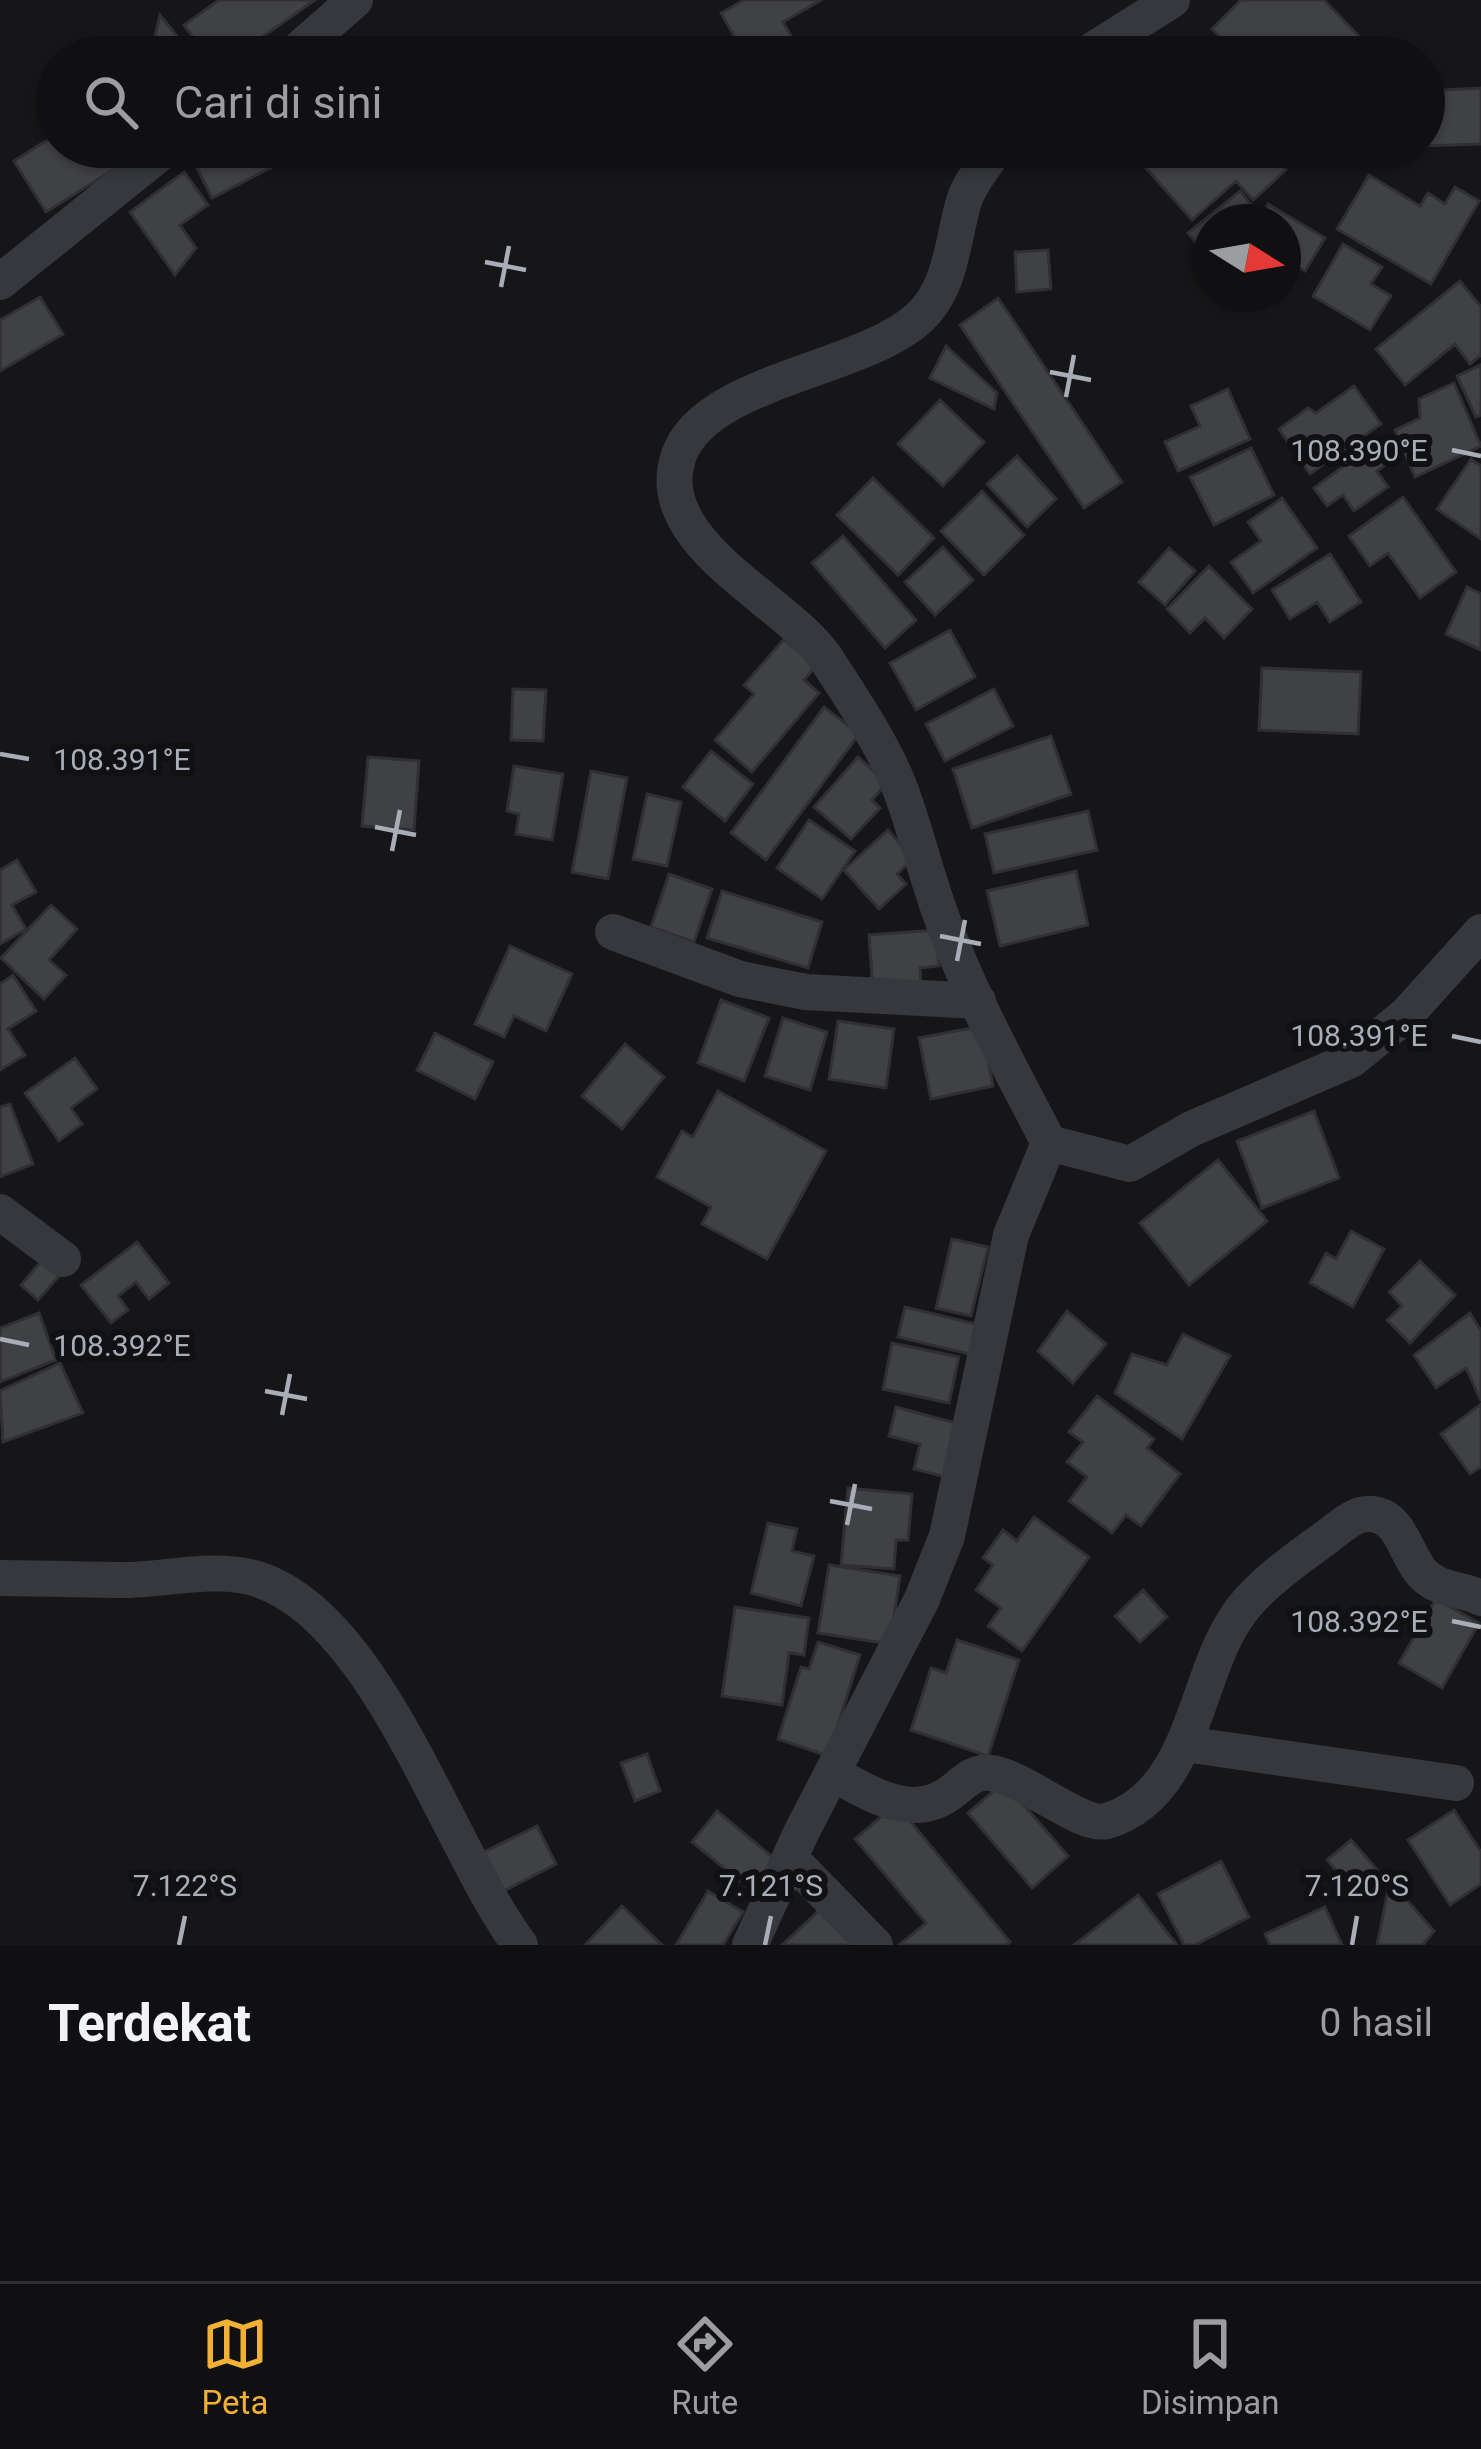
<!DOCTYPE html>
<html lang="id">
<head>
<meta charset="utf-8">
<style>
	:root { --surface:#101012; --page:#19191b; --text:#f1f3f6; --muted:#9c9d9f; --line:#303032; --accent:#f2b134 }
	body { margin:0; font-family:Roboto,sans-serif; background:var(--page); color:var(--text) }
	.compass { position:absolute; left:1193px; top:204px; width:108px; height:108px; border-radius:50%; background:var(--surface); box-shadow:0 3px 9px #0004; rotate:101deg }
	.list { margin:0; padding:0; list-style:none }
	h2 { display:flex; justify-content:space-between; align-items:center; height:156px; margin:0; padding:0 48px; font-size:51px }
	h2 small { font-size:39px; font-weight:400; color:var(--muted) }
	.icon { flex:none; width:66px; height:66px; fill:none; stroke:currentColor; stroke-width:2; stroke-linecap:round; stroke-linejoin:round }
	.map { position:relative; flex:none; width:1481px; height:1945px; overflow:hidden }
	.search { position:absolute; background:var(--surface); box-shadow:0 3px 9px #0004; left:36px; right:36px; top:36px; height:132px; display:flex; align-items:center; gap:30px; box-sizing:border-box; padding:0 42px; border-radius:66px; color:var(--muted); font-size:45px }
	.sheet { height:336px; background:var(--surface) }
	nav { display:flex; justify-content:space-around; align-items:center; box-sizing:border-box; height:168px; border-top:3px solid var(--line); background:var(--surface); font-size:33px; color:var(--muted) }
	nav a { display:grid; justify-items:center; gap:6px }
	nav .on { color:var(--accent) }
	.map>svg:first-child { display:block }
	.building { fill:#404145; stroke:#303034; stroke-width:3 }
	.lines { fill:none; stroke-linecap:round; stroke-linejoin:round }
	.minor { stroke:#37383d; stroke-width:36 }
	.ticks { fill:none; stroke:#a8adb8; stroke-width:4.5 }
	.ticks-label { font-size:30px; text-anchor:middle; fill:#a8adb8; stroke:#111113; stroke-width:12; stroke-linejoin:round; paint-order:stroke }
</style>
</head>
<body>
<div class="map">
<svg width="1481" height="1945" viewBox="0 0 1481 1945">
	<rect width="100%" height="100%" fill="#161618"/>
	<path class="building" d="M219,0h96l-81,57h-27l-23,-32z
		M744,0h77l-38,22 10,17 -30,18h-17l-25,-44z
		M1241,0h83l55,57h-140l-27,-28z
		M160,15l34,42h-44z
		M1481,88v56l-57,2v-55z
		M57,134v13h53l11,18 -75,47 -32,-51z
		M204,147h73l7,14 -72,37 -22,-44z
		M1169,147h97l20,23 -33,30 -17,-19 -44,39 -46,-52z
		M184,172l24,33 -28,20 16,23 -21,27 -45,-63z
		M1369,175l51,31 8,-13 17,11 10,-17 24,14 -48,83 -94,-55z
		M1240,191l18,22 -11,9h-36v29l-5,4 -18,-22z
		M1268,204l57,34 -20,33 -15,-9 -7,11v-51h-26z
		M1343,244l39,23 -11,17 20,12 -21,34 -57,-34z
		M1048,250l3,39 -34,3 -2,-40z
		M1460,281l21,26v48l-11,9 -15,-20 -50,41 -29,-36z
		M40,297l23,37 -63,37v-51z
		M998,298l124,184 -38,26 -124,-183z
		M946,346l51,47 -3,16 -64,-31z
		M1481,365v50l-5,2 -19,-41z
		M1454,383l27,63 -66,31 -20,-47 25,-12 -1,-19z
		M1354,386l27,38 -71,50 -31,-45 29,-21 8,5z
		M1228,389l22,50 -72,32 -13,-29 35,-16 -9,-20z
		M940,400l44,42 -41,44 -45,-42z
		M1379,440l14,19 -16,12 11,16 -34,24 -11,-16 -16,11 -13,-18z
		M1251,448l23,47 -60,30 -24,-48z
		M1017,456l39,43 -29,28 -40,-43z
		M1471,459l10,7v73l-44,-30z
		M873,478l61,60 -36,37 -61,-60z
		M982,491l42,44 -40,40 -43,-44z
		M1403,497l53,75 -36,26 -32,-45 -18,13 -21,-30z
		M1282,498l35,50 -64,45 -22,-31 30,-21 -13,-19z
		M843,536l73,84 -31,28 -73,-85z
		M943,547l30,33 -38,35 -30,-33z
		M1169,548l26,23 -30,34 -26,-23z
		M1330,554l31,48 -31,20 -13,-20 -27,17 -18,-29z
		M1209,566l43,43 -28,29 -19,-20 -15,15 -23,-24z
		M1467,587l14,7v56l-35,-16z
		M950,630l25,47 -59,33 -26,-47z
		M784,639l32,27 -12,14 15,13 -67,79 -37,-32 39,-46 -10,-9z
		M1262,668l99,4 -3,62 -99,-4z
		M513,689l33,1 -3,51 -32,-1z
		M994,689l19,37 -68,35 -19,-37z
		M824,707l35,27 -93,126 -35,-27z
		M1051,736l20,58 -99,34 -19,-59z
		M711,751l42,33 -28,37 -42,-34z
		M368,757l51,4 -5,69 -52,-4z
		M858,757l29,26 -15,17 8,8 -29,31 -37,-32z
		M514,766l49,8 -11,66 -36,-6 3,-20 -12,-3z
		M591,771l36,7 -19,101 -36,-7z
		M647,794l34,8 -14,64 -34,-7z
		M1088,811l9,39 -103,23 -9,-39z
		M809,820l46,31 -33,48 -45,-31z
		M888,830l25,29 -16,15 9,10 -27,25 -35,-39z
		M17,860l19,32 -24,13 14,24 -26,15v-74z
		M1076,871l12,54 -88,21 -13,-55z
		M669,874l43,15 -18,53 -43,-15z
		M722,891l100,31 -14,46 -101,-30z
		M51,905l26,24 -28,31 17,15 -22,24 -43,-41z
		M936,930l3,36 -19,2 1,20 -48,3 -4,-56z
		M510,946l62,28 -26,57 -32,-15 -10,21 -29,-13z
		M13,975l23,36 -28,18 17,26 -25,15v-86z
		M721,1000l48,18 -25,63 -46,-18z
		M783,1018l44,14 -17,58 -45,-14z
		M838,1021l56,8 -8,59 -57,-9z
		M982,1026l11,60 -62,13 -12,-61z
		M435,1033l58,29 -18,37 -58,-29z
		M625,1044l39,33 -42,52 -40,-33z
		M75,1058l22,31 -26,19 11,16 -23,17 -34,-48z
		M718,1091l108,60 -59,108 -65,-35 9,-17 -54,-30 25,-46 11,6z
		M10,1104l23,60 -33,13v-70z
		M1314,1111l25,67 -77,30 -25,-67z
		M1218,1160l49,61 -78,64 -49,-62z
		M1351,1231l33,18 -31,58 -43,-24 16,-30 10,6z
		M952,1239l36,8 -17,69 -35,-8z
		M137,1242l32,41 -20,16 -13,-17 -18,14 10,14 -17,13 -30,-38z
		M43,1259l18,15 -23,26 -17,-15z
		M1420,1261l35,34 -45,48 -23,-23 15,-14 -13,-14z
		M905,1307l71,17 -7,30 -71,-17z
		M1067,1311l39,33 -33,39 -35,-32z
		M39,1313l17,47 -56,22v-54z
		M1470,1313l11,18v70l-15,-33 -30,20 -22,-33z
		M1183,1334l47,22 -48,83 -67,-46 17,-39 35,11z
		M892,1343l67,14 -10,46 -66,-14z
		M60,1363l23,50 -80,29 -3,-51z
		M1097,1396l57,43 -7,9 33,26 -39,52 -15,-11 -14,18 -43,-32 18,-24 -20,-15 16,-20 -14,-10z
		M1481,1404v63l-11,7 -29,-40z
		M896,1407l67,18 -14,53 -35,-9 6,-25 -31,-8z
		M848,1488l64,6 -4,46h-12l-2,29 -53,-4z
		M1034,1517l55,40 -67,94 -34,-25 13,-18 -25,-18 17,-25 -10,-7 20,-28 14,11z
		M768,1523l29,6 -5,22 22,5 -13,50 -50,-13z
		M829,1565l71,11 -10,68 -72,-11z
		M1143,1590l24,27 -27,25 -25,-26z
		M1436,1599l43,24 -37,65 -43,-25z
		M735,1607l74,11 -5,37 -15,-2 -7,52 -60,-9z
		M957,1640l62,20 -31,96 -77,-26 20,-62 15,5z
		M818,1642l42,13 -32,101 -50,-17 23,-72 8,2z
		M647,1754l13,37 -25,10 -14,-38z
		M1004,1782l64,74 -36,32 -64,-75z
		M896,1804l114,138 -4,3h-107l27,-22 -71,-84z
		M1454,1810l27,42v32l-31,21 -42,-65z
		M717,1811l59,49 -25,30 -59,-48z
		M537,1826l19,38 -52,27 -20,-39z
		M1351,1840l30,34 -24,21 -30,-35z
		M1221,1861l28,56 -54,28h-11l-26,-51z
		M1390,1881l44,50 -11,14h-46z
		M708,1891l35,21 -20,33h-47z
		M1138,1895l39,50h-103z
		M622,1906l40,39h-77z
		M823,1907l34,38h-75z
		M1325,1907l17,38h-72l-5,-11z"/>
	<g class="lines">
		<path class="minor" d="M290,57l65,-57
			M1082,57l90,-57
			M0,282l168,-135
			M613,932l127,47 66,13 172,9
			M1049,1143l81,21 61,-35 160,-69 55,-45 75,-83
			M0,1212l63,47
			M0,1578c43,0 86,2 129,2 35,-1 74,-10 110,-5 131,17 208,274 281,370
			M1185,1744l271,39
			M832,1773c36,19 79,49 118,20 13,-9 22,-22 40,-20 33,3 91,55 117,48 86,-26 87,-141 129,-203 20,-31 58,-57 88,-79 14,-10 30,-27 48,-25 30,3 33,41 51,60 16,17 38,14 58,24
			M790,1858l85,87
			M750,1945l51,-112 121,-234 25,-63 64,-301 38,-92c-37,-72 -78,-145 -106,-222 -16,-42 -26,-87 -42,-130 -16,-44 -50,-94 -76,-134 -40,-58 -177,-115 -146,-202 27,-75 182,-84 240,-137 33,-30 33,-77 45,-117 6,-19 22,-37 33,-54"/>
	</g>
	<path class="ticks" d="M485,262l41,8M501,287l8,-41M1050,372l41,8M1066,397l8,-42M1452,450l29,6M0,754l29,5M375,827l41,8M392,851l8,-41M940,936l41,8M957,961l8,-41M1452,1036l29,6M0,1339l29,6M265,1391l42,8M282,1415l8,-41M830,1501l42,8M847,1525l8,-41M1452,1621l29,6M179,1945l6,-29M765,1945l6,-29M1352,1945l5,-29"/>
	<g class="ticks-label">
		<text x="1359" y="461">108.390°E</text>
		<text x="122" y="770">108.391°E</text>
		<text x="1359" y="1046">108.391°E</text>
		<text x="122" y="1356">108.392°E</text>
		<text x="1359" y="1632">108.392°E</text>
		<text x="185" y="1896">7.122°S</text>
		<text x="771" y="1896">7.121°S</text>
		<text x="1357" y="1896">7.120°S</text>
	</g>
</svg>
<svg class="compass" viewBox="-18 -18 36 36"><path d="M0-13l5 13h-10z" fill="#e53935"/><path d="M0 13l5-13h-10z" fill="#9c9d9f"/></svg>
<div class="search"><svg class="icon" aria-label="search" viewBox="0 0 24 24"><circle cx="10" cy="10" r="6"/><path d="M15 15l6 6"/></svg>Cari di sini</div>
</div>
<section class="sheet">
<h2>Terdekat<small>0 hasil</small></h2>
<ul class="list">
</ul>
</section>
<nav>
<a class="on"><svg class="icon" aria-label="map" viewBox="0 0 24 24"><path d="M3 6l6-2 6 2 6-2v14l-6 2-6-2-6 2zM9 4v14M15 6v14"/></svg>Peta</a>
<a><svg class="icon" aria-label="directions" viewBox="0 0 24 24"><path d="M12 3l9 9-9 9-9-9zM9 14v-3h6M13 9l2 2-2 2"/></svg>Rute</a>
<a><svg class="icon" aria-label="saved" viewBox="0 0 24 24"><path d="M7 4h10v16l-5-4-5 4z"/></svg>Disimpan</a>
</nav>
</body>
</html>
